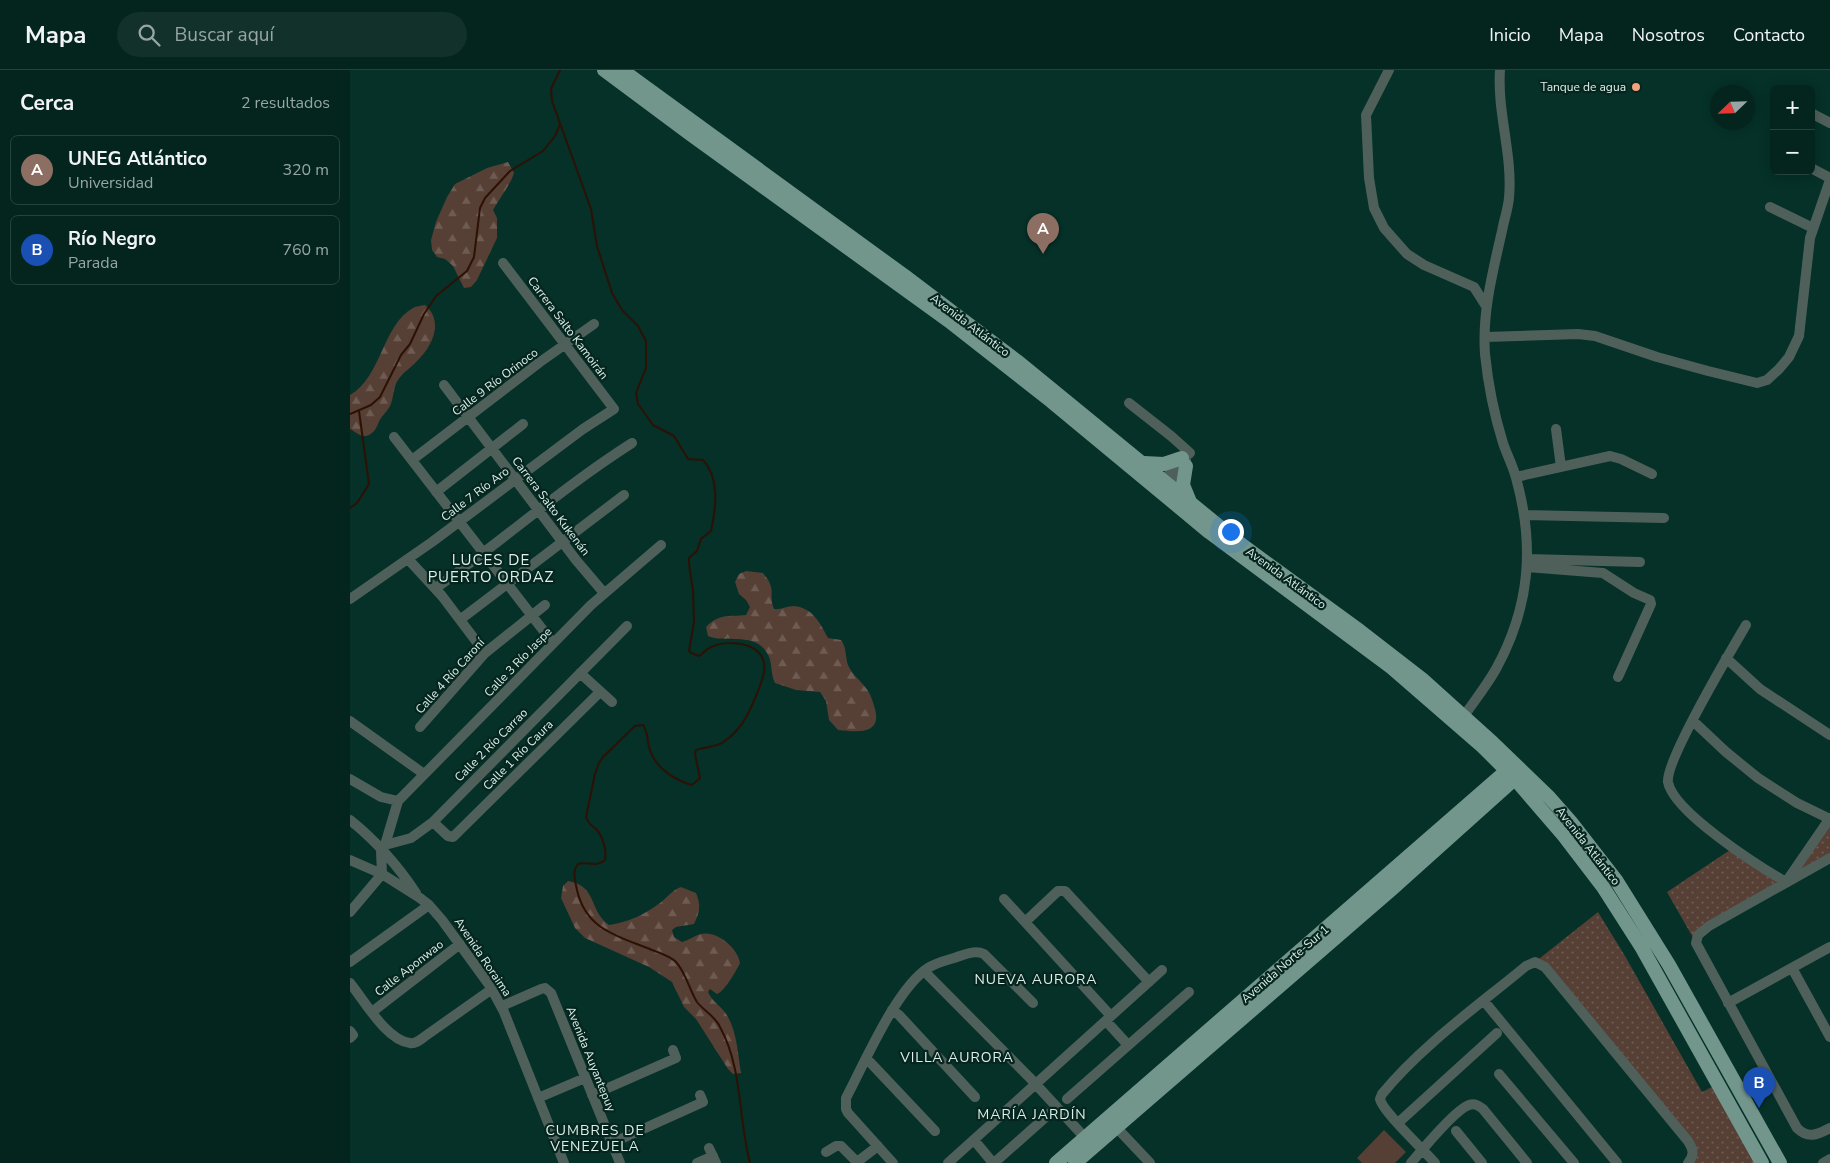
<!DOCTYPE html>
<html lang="es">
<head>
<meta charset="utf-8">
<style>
	:root { --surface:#04251e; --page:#12312b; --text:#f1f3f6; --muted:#97a5a4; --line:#25423c; --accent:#b45309 }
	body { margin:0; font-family:"Nunito Sans",sans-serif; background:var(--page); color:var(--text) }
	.controls { position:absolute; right:15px; top:15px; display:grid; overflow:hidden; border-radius:8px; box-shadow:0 2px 12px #0003 }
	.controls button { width:45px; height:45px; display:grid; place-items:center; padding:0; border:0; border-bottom:1px solid var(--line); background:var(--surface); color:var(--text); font:25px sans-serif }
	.compass { position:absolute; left:1360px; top:15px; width:45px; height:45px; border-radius:50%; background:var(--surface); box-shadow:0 2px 12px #0003; rotate:247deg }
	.you { position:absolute; left:880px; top:461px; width:18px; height:18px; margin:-12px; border:4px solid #fff; border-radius:50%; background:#1a73e8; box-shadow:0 0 0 8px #1a73e833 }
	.badge { display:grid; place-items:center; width:32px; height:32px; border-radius:50%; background:var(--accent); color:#fff; font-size:16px; font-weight:700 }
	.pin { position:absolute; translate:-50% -41px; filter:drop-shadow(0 1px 2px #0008) }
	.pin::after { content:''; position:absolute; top:26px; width:18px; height:15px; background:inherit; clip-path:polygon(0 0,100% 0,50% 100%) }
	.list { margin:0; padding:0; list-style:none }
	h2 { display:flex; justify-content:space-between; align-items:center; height:65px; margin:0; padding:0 20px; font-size:21px }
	h2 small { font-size:16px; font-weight:400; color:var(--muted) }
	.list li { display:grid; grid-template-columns:32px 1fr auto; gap:15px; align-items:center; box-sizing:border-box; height:70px; margin:0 10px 10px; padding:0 10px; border:1px solid var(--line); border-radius:8px }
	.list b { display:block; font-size:19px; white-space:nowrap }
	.list p { margin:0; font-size:16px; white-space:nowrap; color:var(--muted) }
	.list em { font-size:16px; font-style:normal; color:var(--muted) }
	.icon { flex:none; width:28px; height:28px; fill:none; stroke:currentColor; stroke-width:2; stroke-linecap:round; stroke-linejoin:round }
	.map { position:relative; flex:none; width:1480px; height:1093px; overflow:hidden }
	header { display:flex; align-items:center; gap:30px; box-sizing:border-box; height:70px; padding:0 25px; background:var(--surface); border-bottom:1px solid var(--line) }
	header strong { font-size:24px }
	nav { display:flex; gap:28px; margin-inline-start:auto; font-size:18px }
	.search { width:350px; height:45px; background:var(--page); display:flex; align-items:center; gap:12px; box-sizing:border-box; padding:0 18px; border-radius:28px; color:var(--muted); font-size:19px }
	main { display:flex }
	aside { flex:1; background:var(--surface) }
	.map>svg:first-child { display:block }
	.green { fill:url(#green-dots) }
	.forest { fill:url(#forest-firs) }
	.pitch { fill:#563f34 }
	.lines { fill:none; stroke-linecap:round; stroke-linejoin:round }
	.stream { stroke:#2d1104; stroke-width:2 }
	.minor { stroke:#4f605b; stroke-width:10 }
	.major { stroke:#73968c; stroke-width:14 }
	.poi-dot { fill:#f1a17c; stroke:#06251e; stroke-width:2 }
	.labels { text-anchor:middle; stroke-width:4.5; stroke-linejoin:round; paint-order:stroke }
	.poi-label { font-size:12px; fill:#dbf1ea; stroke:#06251e; text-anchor:end }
	.street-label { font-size:12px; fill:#dbf1ea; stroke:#06251e }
	.neighbourhood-label { font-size:14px; letter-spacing:1px; fill:#dbf1ea; stroke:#06251e }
	.quarter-label { font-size:15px; letter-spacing:1px; fill:#dbf1ea; stroke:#06251e }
</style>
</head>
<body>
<header>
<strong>Mapa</strong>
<div class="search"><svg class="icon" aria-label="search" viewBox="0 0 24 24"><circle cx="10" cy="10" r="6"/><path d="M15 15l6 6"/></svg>Buscar aquí</div>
<nav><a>Inicio</a><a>Mapa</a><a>Nosotros</a><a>Contacto</a></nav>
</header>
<main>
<aside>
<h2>Cerca<small>2 resultados</small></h2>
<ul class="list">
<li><span class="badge" style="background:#8d6e63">A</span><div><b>UNEG Atlántico</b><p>Universidad</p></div><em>320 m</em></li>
<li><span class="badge" style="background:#1a4fb4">B</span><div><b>Río Negro</b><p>Parada</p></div><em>760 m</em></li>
</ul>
</aside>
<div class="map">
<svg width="1480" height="1093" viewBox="0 0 1480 1093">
	<defs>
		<pattern id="green-dots" width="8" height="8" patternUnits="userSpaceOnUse" patternTransform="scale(1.25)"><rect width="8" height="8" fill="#563f34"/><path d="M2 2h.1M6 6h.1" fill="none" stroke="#6e5b52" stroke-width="1.8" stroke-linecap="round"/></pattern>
		<pattern id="forest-firs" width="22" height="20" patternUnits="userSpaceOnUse" patternTransform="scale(1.25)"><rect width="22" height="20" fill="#563f34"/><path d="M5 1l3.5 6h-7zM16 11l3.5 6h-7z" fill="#6e5b52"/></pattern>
	</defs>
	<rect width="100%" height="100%" fill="#053128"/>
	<path class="green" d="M1480,749v39l-121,68 -13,17 -29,-51 66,-44 53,34z
		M1248,842l27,44 77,136 16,-8 42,79h-72l5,-12 -158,-189z"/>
	<path class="forest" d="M158,92l6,11c-4,13 -14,24 -21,37l4,8v20l-20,42 -6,7 -7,1 -11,-22 -8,-7 -8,-2 -5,-7 -1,-10 5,-18 11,-25 8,-13 32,-16z
		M75,235c19,16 8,41 -8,56 -6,7 -14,11 -19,19 -5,7 -4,18 -8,26 -2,4 -6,8 -9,12 -3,4 -4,11 -8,14 -10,9 -15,1 -23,-3v-34c31,-17 33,-71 63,-87 3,-2 8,-2 12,-3z
		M396,501l17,2c2,3 6,7 7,11 4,9 -1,14 4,25 7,1 13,-3 20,-3 19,2 26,17 34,32l13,2c7,9 3,19 9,29 4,7 10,11 15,18 5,5 8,15 10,22 7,26 -18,23 -37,21l-9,-10 -3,-19 -6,-9 -24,-2 -21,-7c-5,-10 -2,-21 -8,-30 -13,-22 -41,-9 -59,-17l-2,-9c14,-14 22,-10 40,-12l4,-8 -4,-7 -7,-6 -4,-12 4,-8z
		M218,811c30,5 20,29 41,44 19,-3 35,-10 51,-22 8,-6 11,-12 21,-16l15,6c5,12 4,19 -2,31l-18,3 -4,3 2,7 8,5c8,-2 13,-7 19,-8 16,-4 37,14 39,29 -4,8 -15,28 -23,31l-7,-5 -2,3c4,10 15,15 20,25 9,16 10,38 13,56l-8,1 -5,-5 -32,-50 -12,-12 -12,-25 -23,-15 -64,-29 -10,-10 -14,-30 2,-12z"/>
	<path class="pitch" d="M1034,1060l22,22 -11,11h-33l-5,-5z"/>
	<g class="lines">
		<path class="stream" d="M210,0l-9,19 1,12 39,108 6,37 15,47 10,17 16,16 8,15v27l-10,25 2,11 15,21 21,11 14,23 15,1c17,18 13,48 8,71l-10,8 -4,12 -8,7v6l4,27 1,31 -5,29 2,2 8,3c5,-3 7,-7 12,-9 11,-5 26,-5 38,-1 22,10 16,28 9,45 -8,20 -15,37 -33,50 -9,7 -19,5 -29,9l-1,4 5,24 -8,7c-18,-5 -38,-18 -43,-38 -2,-8 -1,-15 -6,-22l-8,1 -32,31 -4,6 -4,11 -9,43c2,6 5,8 10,12 7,8 11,21 9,31 -9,8 -17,1 -27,4 -6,8 -3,16 -1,26 9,40 41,46 75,60 8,3 18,6 24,12 10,11 13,27 21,40 7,9 18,14 23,25 23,42 18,91 30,136
			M0,344l21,-9 9,-8 21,-42 9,-11 14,-30 12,-18 31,-25 7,-14 6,-49 5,-10 25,-27 33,-20 12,-15 5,-12
			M0,438l7,-5 12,-19 -10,-73"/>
		<path class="minor" d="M1039,0l-23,45 3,63 5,30 10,20 23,26 17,11 50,22 12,19
			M1461,43l19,10
			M1461,98l19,10
			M1420,137l43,21
			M1135,267l93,-3 17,2 62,21 51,14 49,12 10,-3 12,-11 10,-12 10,-21 11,-98 20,-58
			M94,315l132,175 28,33
			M779,333l42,33 19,17 -4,3v10l-19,24
			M1206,359l5,38
			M44,367l159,206
			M62,390l128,-98 54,-38
			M1166,407l94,-21 11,3 31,15
			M811,414l22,-27
			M86,422l87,-68
			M1174,445l140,3
			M58,489l34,37 43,57
			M1178,489l112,3
			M1177,497l76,6 31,20 16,7 1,4 -33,73
			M86,518c66,-47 127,-101 196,-145
			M0,529l82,-57 151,-113 31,-20 -111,-146
			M111,549l163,-124
			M1396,555c-14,24 -81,136 -78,157 5,30 92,85 118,100l44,-64
			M1376,588l34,31 70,46
			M230,603l32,29
			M1114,646c11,-16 23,-31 32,-47 34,-62 39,-123 20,-191 -3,-12 -9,-23 -13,-35 -9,-29 -15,-59 -18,-89 -3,-42 8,-83 17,-123 2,-11 6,-22 7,-33 4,-43 -12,-85 -9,-128
			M0,651l74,53
			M1343,651l33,31 32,26 39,25 33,16
			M70,657l65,-74 60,-48
			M0,709l31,18 17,4 -13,44
			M48,731l193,-196 70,-60
			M0,750c25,20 48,46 66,73
			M83,752l15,14 5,1 147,-145
			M1480,788l-121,68 -11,9 -2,8 101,185c11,11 20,7 33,0
			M0,790l32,14 38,24 9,7 13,15 48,66 14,26 60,151
			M32,804l-1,-23 4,-6 26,-7 22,-16 194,-196
			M654,829l107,117
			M0,842l32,-38
			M675,852l33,-31h7l84,91
			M0,892l79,-57
			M1442,898l38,69
			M574,901l106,107 58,63
			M0,913c14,17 36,57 60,60 5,1 10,-3 14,-6l68,-48
			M1134,931l133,162
			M1378,933l102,-56
			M152,936l39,-17 4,-1 6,5 69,170
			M542,940l7,5 76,82
			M22,942l88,-68
			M756,951l22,24
			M0,961l3,4 -3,3
			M517,989l68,72
			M1149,1004l75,89
			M242,1025l84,-37 -3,-8
			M188,1028l47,-20
			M717,1029l122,-107
			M1048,1053l99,-90
			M766,1057l34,36
			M1106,1061l26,32
			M624,1070l19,23
			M262,1073l91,-41 -3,-7
			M359,1078l7,15
			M476,1082l10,-6h5l16,16 21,-16
			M347,1093l16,-7
			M543,1093l-45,-50 -2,-4v-11c19,-36 50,-109 82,-130 9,-6 20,-8 29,-11 9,-3 18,-7 27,-3l49,49
			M598,1093l214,-193
			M644,1093l63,-56
			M1061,1093c10,-12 45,-54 58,-58 6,-2 10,1 14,4l44,54
			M1085,1093c-11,-13 -53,-52 -55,-64l2,-5c39,-48 97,-89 144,-128l9,-4 10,5 143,174c5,8 7,14 0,22
			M1473,1093l7,-4"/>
		<path class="major" d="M254,0l86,64 259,187 102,80 158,131 183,136 91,79 32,32 49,57 39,51 39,61 120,215
			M272,0l284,207 111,84 225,184 118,86 62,48 71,64 56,54 22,25 45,58 53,85 111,198
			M794,393l20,1 18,-6
			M836,396l-3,19 7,17
			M706,1093l456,-397
			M725,1093l317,-274 128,-115"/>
	</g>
	<circle class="poi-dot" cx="1286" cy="17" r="5"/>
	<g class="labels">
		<g class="poi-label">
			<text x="1276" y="21">Tanque de agua</text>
		</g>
		<g class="street-label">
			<text transform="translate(620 255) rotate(37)" y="4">Avenida Atlántico</text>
			<text transform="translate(218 258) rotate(53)" y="4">Carrera Salto Kamoirán</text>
			<text transform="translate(145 312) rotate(-37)" y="4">Calle 9 Río Orinoco</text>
			<text transform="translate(125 424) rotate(-37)" y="4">Calle 7 Río Aro</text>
			<text transform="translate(201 436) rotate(53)" y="4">Carrera Salto Kukenán</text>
			<text transform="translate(936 508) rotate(36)" y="4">Avenida Atlántico</text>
			<text transform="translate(168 592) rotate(-46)" y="4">Calle 3 Río Jaspe</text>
			<text transform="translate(100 606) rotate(-48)" y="4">Calle 4 Río Caroní</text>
			<text transform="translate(141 675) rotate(-45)" y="4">Calle 2 Río Carrao</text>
			<text transform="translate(168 685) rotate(-45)" y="4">Calle 1 Río Caura</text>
			<text transform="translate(1238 776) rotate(52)" y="4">Avenida Atlántico</text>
			<text transform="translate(133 887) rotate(56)" y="4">Avenida Roraima</text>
			<text transform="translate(935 894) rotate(-41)" y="4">Avenida Norte-Sur 1</text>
			<text transform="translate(59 898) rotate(-38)" y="4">Calle Aponwao</text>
			<text transform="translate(241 989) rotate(68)" y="4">Avenida Auyantepuy</text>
		</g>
		<g class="neighbourhood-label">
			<text x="686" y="914">NUEVA AURORA</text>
			<text x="607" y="992">VILLA AURORA</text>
			<text x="682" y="1049">MARÍA JARDÍN</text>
			<text x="245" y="1065">CUMBRES DE<tspan x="245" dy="16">VENEZUELA</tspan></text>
		</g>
		<g class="quarter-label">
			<text x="141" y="495">LUCES DE<tspan x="141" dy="17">PUERTO ORDAZ</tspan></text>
		</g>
	</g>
</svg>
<div class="controls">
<button>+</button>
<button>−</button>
</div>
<svg class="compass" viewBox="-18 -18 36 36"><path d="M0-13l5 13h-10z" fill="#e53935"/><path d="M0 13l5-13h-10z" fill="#97a5a4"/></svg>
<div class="you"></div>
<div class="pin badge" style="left:693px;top:184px;background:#8d6e63">A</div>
<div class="pin badge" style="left:1409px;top:1038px;background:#1a4fb4">B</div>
</div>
</main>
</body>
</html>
